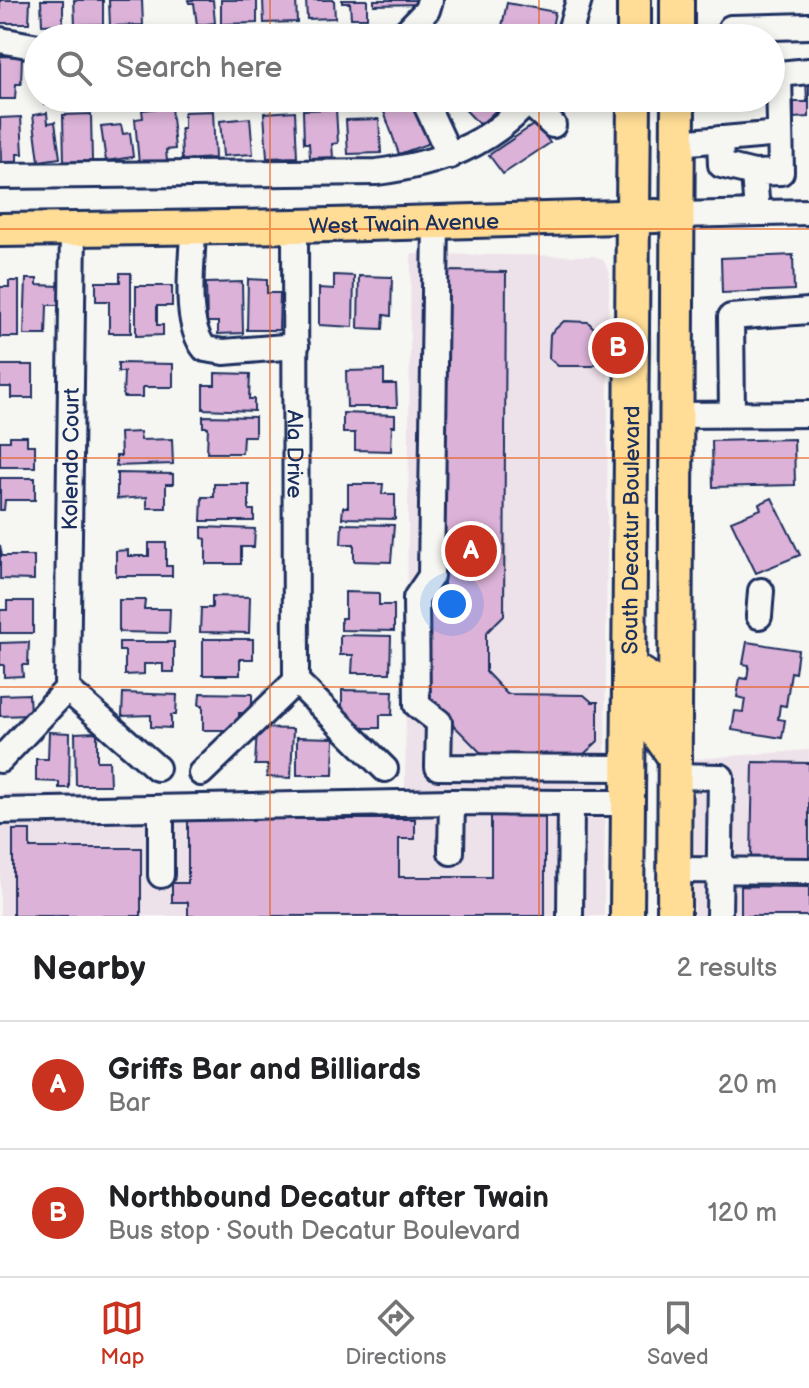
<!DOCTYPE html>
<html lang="en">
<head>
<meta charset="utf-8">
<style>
	:root { --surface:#fff; --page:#f2f2f2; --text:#202124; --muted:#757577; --line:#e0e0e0; --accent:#c8321e }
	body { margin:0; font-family:"Balsamiq Sans",sans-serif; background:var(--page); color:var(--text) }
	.you { position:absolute; left:452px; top:604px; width:28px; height:28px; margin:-20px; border:6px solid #fff; border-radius:50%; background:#1a73e8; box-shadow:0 0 0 12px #1a73e833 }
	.badge { display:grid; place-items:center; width:52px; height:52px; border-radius:50%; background:var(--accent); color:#fff; font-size:26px; font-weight:700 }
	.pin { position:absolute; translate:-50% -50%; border:4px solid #fff; box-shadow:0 2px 8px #0006 }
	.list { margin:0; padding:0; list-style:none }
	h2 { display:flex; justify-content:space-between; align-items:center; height:104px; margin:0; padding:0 32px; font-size:34px }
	h2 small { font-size:26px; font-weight:400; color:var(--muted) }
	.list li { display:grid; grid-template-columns:52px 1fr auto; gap:24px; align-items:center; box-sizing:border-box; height:128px; padding:0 32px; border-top:2px solid var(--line) }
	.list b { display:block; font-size:30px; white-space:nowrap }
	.list p { margin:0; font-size:26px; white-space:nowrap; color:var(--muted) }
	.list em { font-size:26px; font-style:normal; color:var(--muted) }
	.icon { flex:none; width:44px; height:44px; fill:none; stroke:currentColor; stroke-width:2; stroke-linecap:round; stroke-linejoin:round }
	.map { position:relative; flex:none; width:809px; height:916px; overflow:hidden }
	.search { position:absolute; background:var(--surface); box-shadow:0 4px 12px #0003; left:24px; right:24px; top:24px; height:88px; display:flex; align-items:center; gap:20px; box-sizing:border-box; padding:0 28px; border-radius:44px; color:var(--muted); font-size:30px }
	.sheet { height:360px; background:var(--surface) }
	nav { display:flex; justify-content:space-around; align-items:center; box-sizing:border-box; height:112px; border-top:2px solid var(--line); background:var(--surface); font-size:22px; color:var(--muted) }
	nav a { display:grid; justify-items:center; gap:4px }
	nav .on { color:var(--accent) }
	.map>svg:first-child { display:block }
	.built { fill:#eee2ea }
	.building { fill:#dcb2d8; stroke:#1b2f5e; stroke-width:2 }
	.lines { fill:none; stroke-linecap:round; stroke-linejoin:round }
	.minor-casing { stroke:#1b2f5e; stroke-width:30 }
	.major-casing { stroke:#1b2f5e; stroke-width:38 }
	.minor { stroke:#f6f6f2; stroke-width:24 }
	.major { stroke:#ffdd96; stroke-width:32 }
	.grid { fill:none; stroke:#e8590c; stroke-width:2; stroke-opacity:0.55 }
	.labels { text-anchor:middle; stroke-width:7; stroke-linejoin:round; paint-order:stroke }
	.street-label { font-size:22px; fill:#1b2f5e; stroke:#f6f6f2 }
</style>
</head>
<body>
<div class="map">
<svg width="809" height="916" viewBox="0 0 809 916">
	<rect width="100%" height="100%" fill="#f6f6f2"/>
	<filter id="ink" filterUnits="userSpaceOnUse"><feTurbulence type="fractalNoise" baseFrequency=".0125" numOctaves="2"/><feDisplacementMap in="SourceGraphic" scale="16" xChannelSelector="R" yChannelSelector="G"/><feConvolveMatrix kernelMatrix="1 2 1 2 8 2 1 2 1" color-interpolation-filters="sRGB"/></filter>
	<g filter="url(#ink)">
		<path class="built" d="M411,254l183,2 9,4 6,12 -5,644h-604v-122l405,-4z
			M809,750v166h-115l1,-157z"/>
		<path class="building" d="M0,0h30l-1,23h-29z
			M41,0h22v24l-21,1z
			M74,0h29v24l-28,1z
			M109,0h33l1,25 -33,1z
			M188,0h25l2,23 -18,2 -3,-22h-5z
			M221,0h36v23l-36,1z
			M263,0h33l1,22 -33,1z
			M306,0h28l1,18 -28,1z
			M342,0h25v18h-16l-1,-15h-8z
			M374,0h46v4l-46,1z
			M507,3l48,9 -5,26 -50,-3z
			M0,56l22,1 -1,27h-5l-1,15h-15z
			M806,80h3v37l-15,1v-16h13z
			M44,98h20v6h-20z
			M77,98h28v6l-28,1z
			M128,98h19v5l-19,1z
			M244,98h32v4l-31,1z
			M415,98l18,44 -34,12 -16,-45z
			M454,98h39l8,8 -21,19z
			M171,107l4,42 -9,1 1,11 -28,3 -4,-45 8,-1 -1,-8z
			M336,109l2,34 -6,1 1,13 -23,1 -1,-15h-5l-1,-33z
			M213,111l2,47 -33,2 -1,-31h3v-17z
			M295,111l2,46 -30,1 -3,-45z
			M47,113l1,10 7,-1 5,36 -21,3 -6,-46z
			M91,114l1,47 -28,1 -1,-47z
			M21,117l2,37h-6v9h-16l-1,-45z
			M250,118l3,36 -30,2 -3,-35z
			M379,119l2,34 -33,1 -2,-34z
			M536,123l14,20 -47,31 -14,-19z
			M121,125l2,9 7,-1 3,24 -27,4 -5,-34z
			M793,255l1,35 -72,3 -1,-35z
			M446,271l60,1 -2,343 -18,18v39l21,22 77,1 8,7h6v39l-15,14 -101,-1 -56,-57 1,-92 17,-16z
			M120,273h11v60h-22v-32h-13v-19h24z
			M334,275l20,1 -1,51 -34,-2v-37l15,1z
			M359,276l33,1 -1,39 -7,-1 -1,14 -25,-1z
			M26,279h11v6l23,1v19h-13l-1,30h-22z
			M248,279l19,1v13h13l-1,37h-32z
			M9,281h10v56h-19v-50h9z
			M242,282l1,51 -25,1v-12h-11l-1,-39z
			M136,286h36v20h-15v19h6v10l-27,1z
			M564,321l24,1 13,13v24l-8,7h-35l-9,-8 1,-24z
			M118,363l55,1v23h-30v10h-20l1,-25h-6z
			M0,365h33v33h-22v-11h-11z
			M384,370v14h12l1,23h-50l-1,-36z
			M215,373l35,1 -1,25h5v12l-51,-2v-24h12z
			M343,413l52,2v11h-3l-1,25 -36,-1v-17h-12z
			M203,416l52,1v19h-12l-1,17h-35l1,-26h-5z
			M140,432l1,8 31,-1 1,25 -57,2v-10h5l-1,-23z
			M10,436h17v9h8v22h-35v-26h10z
			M794,439l1,46 -82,2 -1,-46z
			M117,473l56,1v10h-7v24h-19v-11l-30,2z
			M0,478h35v22h-30l-1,10h-4z
			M214,484h35v26h5v11h-53l1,-24h12z
			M348,484h35l-1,10h13v25l-53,-1 1,-11h5z
			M772,498l28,57 -44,18 -25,-52 30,-12 -2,-5z
			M342,524l52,1 -3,37 -37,-1v-17h-13z
			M202,527l53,2 -1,18h-13v17h-35v-25l-4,-1z
			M149,543h17v23h6v10h-56v-25l12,-1v6h21z
			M0,545l2,11h32v24l-34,-1z
			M345,592l34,1v12h15v26l-53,-1v-12h4z
			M212,596l38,1 -1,36 -49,-1 1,-24h11z
			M119,600h26l-1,9h26l-1,24 -50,-1z
			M7,601h26v32h-33v-23h7z
			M340,635l51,1 -1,37h-38l1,-18h-13z
			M203,639h50v20h-13v16h-37z
			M29,642l-1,23h-6l1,11 -19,1v-12h-4v-22z
			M119,642h55v30h-11v-8h-19v10l-19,1v-24h-6z
			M747,642l51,8 -3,23 -4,-1 -5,34 -6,-1 -2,14 7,1 -3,18 -50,-8 3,-19 8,1 2,-13 -8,-2 3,-19 7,1 2,-14 -6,-1z
			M342,690l51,1 -1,24h-12v13h-32l-6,-12z
			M123,693l54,2 -1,20h-5v13l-20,-1v-12l-29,1z
			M200,693l52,1v19h-13v17h-36v-25h-4z
			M29,694l1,21 -30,1v-21z
			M257,728l36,1 -2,49 -24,-1 1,-12h-13z
			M49,732l21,1 -1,55h-10v-6l-23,-1v-22h12z
			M97,732v29h12l1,24h-34l-1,-52z
			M297,737l37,1 -1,37h-36z
			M753,762l56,1v95l-58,-1z
			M491,816h54v100h-357v-14h-16v-19h16v-64h227v20h-16v38h92z
			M13,830h17v18h111v68h-128z
			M741,886l68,1v29h-68z"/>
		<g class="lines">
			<defs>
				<g id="minor">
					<path d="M400,38l27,-28 3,-10"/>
					<path d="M568,38l11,-38"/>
					<path d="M731,38v-10l78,-2"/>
					<path d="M0,40l38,7"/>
					<path d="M423,98l27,58"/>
					<path d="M528,102l25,23"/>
					<path d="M720,139l1,26 33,8"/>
					<path d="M678,143l102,-9"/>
					<path d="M0,176l377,-4c60,-8 113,-26 154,-74"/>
					<path d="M757,213l-3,-40 27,-1 -2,-98 30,-3"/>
					<path d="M679,215l130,-3"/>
					<path d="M436,222l-5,354 -15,22 1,107 22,17 -1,45 191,1"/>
					<path id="s1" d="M295,226l1,455"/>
					<path d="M193,227c0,35 -11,94 12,122l19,3 72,-6"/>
					<path d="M732,414l-1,-97 78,-6"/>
					<path d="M677,415l132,-1"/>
					<path d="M759,616l2,-25"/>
					<path d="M296,681l89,88"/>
					<path id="s2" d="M67,689l6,-460"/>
					<path d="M67,689l90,79"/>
					<path d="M0,760l67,-71"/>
					<path d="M201,773l95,-92"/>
					<path d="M675,776l46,1 -2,139"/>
					<path d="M161,808v67"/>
					<path d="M0,811l452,-9"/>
					<path d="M451,852l1,-50 119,1"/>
					<path d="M674,870l135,1"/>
					<path d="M570,916l1,-113h57"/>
				</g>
				<g id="major">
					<path d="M677,0v38"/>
					<path d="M634,38v-38"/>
					<path id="s3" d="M0,230l295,-4 361,-10"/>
					<path d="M629,672l12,2 11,7v44l23,33"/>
					<path id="s4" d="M627,916l7,-818"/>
					<path d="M674,916l4,-818"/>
				</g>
			</defs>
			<use href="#minor" class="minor-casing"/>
			<use href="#major" class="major-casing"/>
			<use href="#minor" class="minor"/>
			<use href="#major" class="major"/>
		</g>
	</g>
	<path class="grid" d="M270,0v38M539,0v38M270,98v818M539,98v818M0,229h809M0,458h809M0,687h809"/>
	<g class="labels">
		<g class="street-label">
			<text dy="8" stroke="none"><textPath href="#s3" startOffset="404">West Twain Avenue</textPath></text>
			<text dy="8" stroke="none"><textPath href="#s1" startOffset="228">Ala Drive</textPath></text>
			<text dy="8" stroke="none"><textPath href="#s2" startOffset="230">Kolendo Court</textPath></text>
			<text dy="8" stroke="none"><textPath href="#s4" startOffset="386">South Decatur Boulevard</textPath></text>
		</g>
	</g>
</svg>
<div class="you"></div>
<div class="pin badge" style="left:471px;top:551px">A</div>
<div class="pin badge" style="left:618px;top:348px">B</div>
<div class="search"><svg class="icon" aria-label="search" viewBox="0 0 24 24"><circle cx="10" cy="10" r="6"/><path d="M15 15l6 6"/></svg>Search here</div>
</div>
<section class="sheet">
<h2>Nearby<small>2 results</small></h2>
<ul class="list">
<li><span class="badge">A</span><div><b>Griffs Bar and Billiards</b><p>Bar</p></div><em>20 m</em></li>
<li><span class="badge">B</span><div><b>Northbound Decatur after Twain</b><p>Bus stop · South Decatur Boulevard</p></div><em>120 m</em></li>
</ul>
</section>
<nav>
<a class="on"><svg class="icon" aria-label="map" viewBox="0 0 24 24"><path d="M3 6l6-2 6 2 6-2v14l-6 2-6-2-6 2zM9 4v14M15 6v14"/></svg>Map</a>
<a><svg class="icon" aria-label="directions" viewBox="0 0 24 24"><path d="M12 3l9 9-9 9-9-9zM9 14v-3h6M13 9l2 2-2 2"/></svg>Directions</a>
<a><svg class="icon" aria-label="saved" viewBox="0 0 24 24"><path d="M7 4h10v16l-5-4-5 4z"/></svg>Saved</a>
</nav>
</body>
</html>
